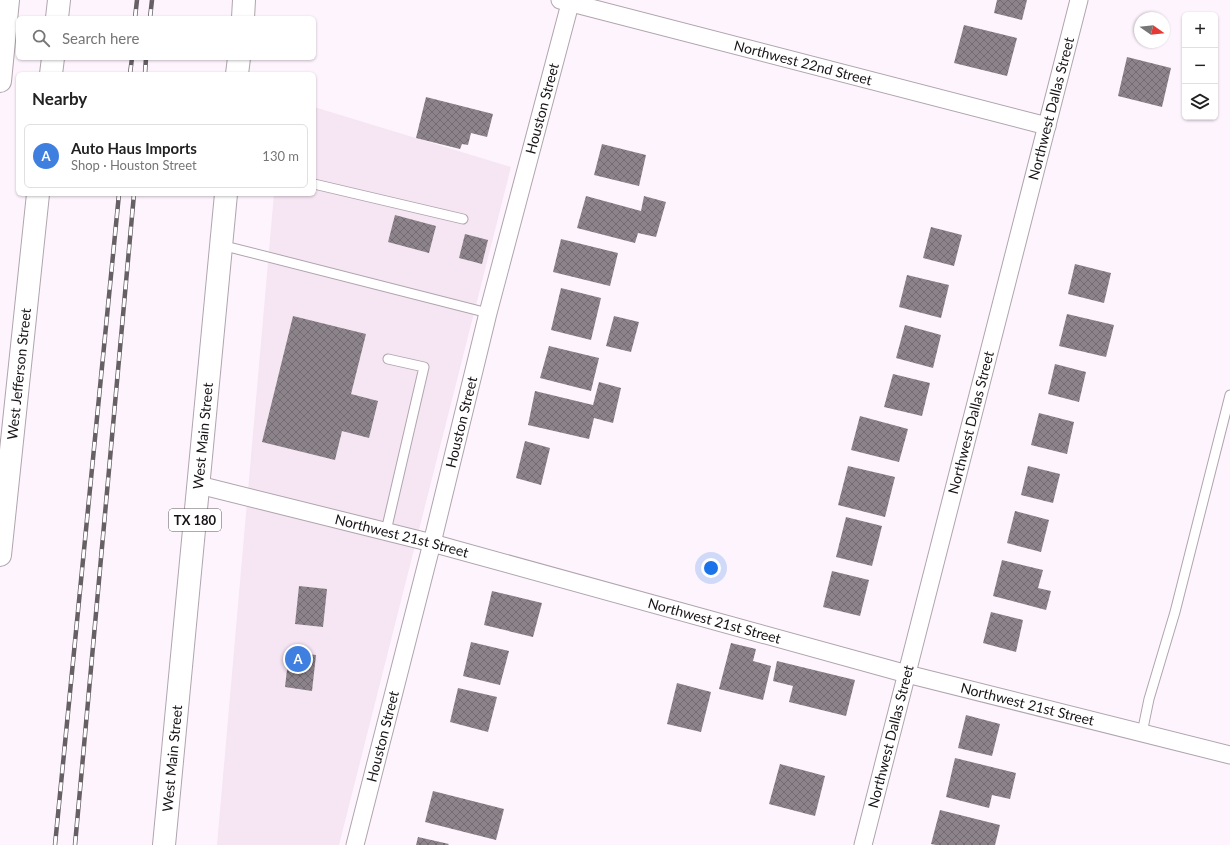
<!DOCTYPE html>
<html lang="en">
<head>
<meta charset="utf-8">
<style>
	:root { --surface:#fff; --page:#f6f6f6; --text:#222; --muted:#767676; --line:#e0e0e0; --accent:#5e701e }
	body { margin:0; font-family:Lato,sans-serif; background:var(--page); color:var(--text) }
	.controls { position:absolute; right:12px; top:12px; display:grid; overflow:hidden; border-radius:6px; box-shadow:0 1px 3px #0004 }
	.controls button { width:36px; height:36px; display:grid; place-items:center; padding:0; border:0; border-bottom:1px solid var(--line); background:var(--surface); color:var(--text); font:20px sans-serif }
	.compass { position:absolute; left:1134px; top:12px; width:36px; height:36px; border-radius:50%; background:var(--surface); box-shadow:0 1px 3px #0004; rotate:104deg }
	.you { position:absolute; left:711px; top:568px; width:14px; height:14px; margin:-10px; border:3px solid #fff; border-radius:50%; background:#1a73e8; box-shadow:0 0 0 6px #1a73e833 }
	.badge { display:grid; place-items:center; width:26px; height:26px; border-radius:50%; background:var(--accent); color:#fff; font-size:13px; font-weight:700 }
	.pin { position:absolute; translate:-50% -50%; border:2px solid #fff; box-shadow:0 1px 4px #0006 }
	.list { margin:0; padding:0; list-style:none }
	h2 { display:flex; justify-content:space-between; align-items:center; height:52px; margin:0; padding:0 16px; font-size:17px }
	h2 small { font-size:13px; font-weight:400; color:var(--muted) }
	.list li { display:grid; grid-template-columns:26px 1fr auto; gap:12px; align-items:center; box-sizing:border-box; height:64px; margin:0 8px 8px; padding:0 8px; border:1px solid var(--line); border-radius:6px }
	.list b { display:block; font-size:15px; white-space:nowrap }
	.list p { margin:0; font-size:13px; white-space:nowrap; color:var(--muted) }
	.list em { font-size:13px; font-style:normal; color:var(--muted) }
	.icon { flex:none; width:22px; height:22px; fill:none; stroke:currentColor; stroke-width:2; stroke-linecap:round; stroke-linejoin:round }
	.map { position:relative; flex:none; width:1230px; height:845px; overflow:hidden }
	.search { position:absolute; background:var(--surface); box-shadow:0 1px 3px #0004; left:16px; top:16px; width:300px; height:44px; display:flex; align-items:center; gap:10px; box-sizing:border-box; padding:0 14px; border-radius:6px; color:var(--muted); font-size:15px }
	.panel { position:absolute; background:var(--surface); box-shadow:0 1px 3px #0004; left:16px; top:72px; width:300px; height:124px; border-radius:6px }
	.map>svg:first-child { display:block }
	.built { fill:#f6e5f3 }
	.building { fill:url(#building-cross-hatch) }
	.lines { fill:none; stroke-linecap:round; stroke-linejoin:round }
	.lane-casing { stroke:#afa5ad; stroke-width:11 }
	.street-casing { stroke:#afa5ad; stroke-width:19 }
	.secondary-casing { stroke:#afa5ad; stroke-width:24 }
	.primary-casing { stroke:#afa5ad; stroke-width:24 }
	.lane { stroke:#fff; stroke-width:9 }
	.street { stroke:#fff; stroke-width:17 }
	.secondary { stroke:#fff; stroke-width:22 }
	.primary { stroke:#fff; stroke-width:22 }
	.rail-casing { stroke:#666065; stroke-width:4.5 }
	.rail { stroke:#fff; stroke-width:3; stroke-dasharray:9; stroke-linecap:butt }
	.labels { text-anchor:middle; stroke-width:4; stroke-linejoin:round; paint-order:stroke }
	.shield { fill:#fff; stroke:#5d5a5c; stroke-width:1 }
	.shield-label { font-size:13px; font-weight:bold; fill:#171316 }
	.street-label { font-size:14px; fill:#171316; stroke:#fff }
</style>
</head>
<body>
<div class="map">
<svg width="1230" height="845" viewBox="0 0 1230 845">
	<defs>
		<pattern id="building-cross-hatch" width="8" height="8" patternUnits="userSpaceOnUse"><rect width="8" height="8" fill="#8d848b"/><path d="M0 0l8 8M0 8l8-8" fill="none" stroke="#726b71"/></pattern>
	</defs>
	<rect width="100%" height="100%" fill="#fef4fd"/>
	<path class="built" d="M314,107l197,60 -172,678h-122l57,-651h40z"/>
	<path class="building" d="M997,0h30l-5,20 -28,-7z
		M964,25l53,13 -10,38 -53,-13z
		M1127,57l44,11 -9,39 -44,-11z
		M426,97l67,17 -6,23 -16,-4 -3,12 -6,-1 -2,5 -44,-11z
		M602,144l44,11 -7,31 -45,-11z
		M586,196l55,15 3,-15 22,6 -10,35 -18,-4 -3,10 -58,-15z
		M395,215l41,11 -7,27 -41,-11z
		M931,227l31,8 -8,31 -31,-8z
		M465,234l23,6 -6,24 -23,-6z
		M561,239l57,14 -8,33 -57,-14z
		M1075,264l36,9 -7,30 -36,-9z
		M907,275l42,10 -8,33 -42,-11z
		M561,288l40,10 -10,42 -40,-10z
		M1067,314l47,11 -8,32 -47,-11z
		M293,316l73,18 -15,60 27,7 -9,37 -27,-7 -7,29 -73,-18z
		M614,316l25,6 -8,30 -25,-6z
		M905,325l36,10 -8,33 -37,-10z
		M549,346l50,12 -8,33 -51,-13z
		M1055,364l31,8 -7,30 -31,-8z
		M893,374l37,9 -8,33 -38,-9z
		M599,382l22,6 -8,35 -19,-5 -5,21 -61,-14 7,-34 58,14z
		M1039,413l35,9 -7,32 -36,-9z
		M860,416l48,13 -9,33 -48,-12z
		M525,441l25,7 -9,37 -25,-7z
		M848,466l47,11 -10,40 -47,-12z
		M1028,466l32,8 -7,29 -32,-8z
		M1015,511l34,9 -8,32 -34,-9z
		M846,517l36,9 -10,40 -36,-9z
		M1002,560l41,10 -5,18 13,3 -5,19 -53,-14z
		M832,571l37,9 -9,36 -37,-9z
		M299,586l28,3 -4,38 -28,-3z
		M492,591l50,12 -9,34 -49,-12z
		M991,612l32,8 -7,32 -33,-9z
		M471,642l38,9 -9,34 -37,-9z
		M731,643l25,6 -3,12 18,5 -8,34 -44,-11z
		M289,652l27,3 -4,36 -27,-4z
		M777,661l78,19 -9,36 -57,-14 4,-16 -20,-5z
		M677,683l34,9 -10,40 -34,-8z
		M458,688l39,9 -9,35 -38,-10z
		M966,715l34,9 -8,32 -34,-8z
		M955,758l61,15 -6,26 -18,-4 -3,13 -43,-11z
		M780,764l45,12 -10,40 -46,-12z
		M433,791l71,18 -8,31 -71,-18z
		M940,810l60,15 -5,20h-59l-5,-1z
		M418,837l31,7 -1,1h-32z"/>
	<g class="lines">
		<defs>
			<path id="lane" d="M314,184l149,35
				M221,245l267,68
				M386,531l38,-164 -36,-8
				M1142,733l7,-34 26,-87 55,-217"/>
			<g id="street">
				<path id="s1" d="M560,0l487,126"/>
				<path id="s2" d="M199,485l233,58 475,131 323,81"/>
				<path id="s3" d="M355,845l77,-302 56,-230 83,-313"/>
				<path id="s4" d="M863,845l216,-845"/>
			</g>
			<g id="secondary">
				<path d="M57,18l2,-18"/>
				<path d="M51,74l2,-16"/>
				<path d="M0,81l8,-81"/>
				<path id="s5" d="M0,555l38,-361"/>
			</g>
			<g id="primary">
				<path d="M243,18l1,-18"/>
				<path d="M237,74l2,-16"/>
				<path id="s6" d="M164,845l62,-651"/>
			</g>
		</defs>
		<use href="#lane" class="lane-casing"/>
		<use href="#street" class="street-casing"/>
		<use href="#secondary" class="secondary-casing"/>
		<use href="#primary" class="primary-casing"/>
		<use href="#lane" class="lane"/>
		<use href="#street" class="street"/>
		<use href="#secondary" class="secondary"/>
		<use href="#primary" class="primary"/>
		<defs>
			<path id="rail" d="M135,18l2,-18
				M150,18l2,-18
				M130,74l2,-16
				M145,74l1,-16
				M55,845l64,-651
				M75,845l59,-651"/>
		</defs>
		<use href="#rail" class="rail-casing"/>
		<use href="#rail" class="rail"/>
	</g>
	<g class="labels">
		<rect class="shield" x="169" y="509" width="52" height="22" rx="3"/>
		<g class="shield-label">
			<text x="195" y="525">TX 180</text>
		</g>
		<g class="street-label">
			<text dy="5" stroke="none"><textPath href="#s1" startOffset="251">Northwest 22nd Street</textPath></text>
			<text dy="5" stroke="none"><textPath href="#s3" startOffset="760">Houston Street</textPath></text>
			<text dy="5" stroke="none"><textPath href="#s4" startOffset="760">Northwest Dallas Street</textPath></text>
			<text dy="5" stroke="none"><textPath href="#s5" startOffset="182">West Jefferson Street</textPath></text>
			<text dy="5" stroke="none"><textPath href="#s3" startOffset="436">Houston Street</textPath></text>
			<text dy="5" stroke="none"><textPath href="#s4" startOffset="436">Northwest Dallas Street</textPath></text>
			<text dy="5" stroke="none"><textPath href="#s6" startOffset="411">West Main Street</textPath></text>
			<text dy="5" stroke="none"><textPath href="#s2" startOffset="209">Northwest 21st Street</textPath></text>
			<text dy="5" stroke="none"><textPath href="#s2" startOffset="533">Northwest 21st Street</textPath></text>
			<text dy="5" stroke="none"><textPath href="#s2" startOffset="857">Northwest 21st Street</textPath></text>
			<text dy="5" stroke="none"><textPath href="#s3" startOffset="112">Houston Street</textPath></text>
			<text dy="5" stroke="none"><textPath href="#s4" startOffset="112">Northwest Dallas Street</textPath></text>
			<text dy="5" stroke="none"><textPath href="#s6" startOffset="87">West Main Street</textPath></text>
		</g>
	</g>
</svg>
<div class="controls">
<button>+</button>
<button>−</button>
<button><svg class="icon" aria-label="layers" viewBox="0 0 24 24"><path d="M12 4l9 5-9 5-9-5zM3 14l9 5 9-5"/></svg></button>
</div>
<svg class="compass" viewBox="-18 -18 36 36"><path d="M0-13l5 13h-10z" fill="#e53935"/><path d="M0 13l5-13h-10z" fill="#767676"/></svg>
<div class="you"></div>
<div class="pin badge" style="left:298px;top:659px;background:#3f7fe0">A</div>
<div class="search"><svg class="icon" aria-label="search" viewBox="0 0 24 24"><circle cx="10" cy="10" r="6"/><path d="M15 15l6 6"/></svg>Search here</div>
<section class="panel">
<h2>Nearby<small></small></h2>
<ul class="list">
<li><span class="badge" style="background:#3f7fe0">A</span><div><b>Auto Haus Imports</b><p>Shop · Houston Street</p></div><em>130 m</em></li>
</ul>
</section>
</div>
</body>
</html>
